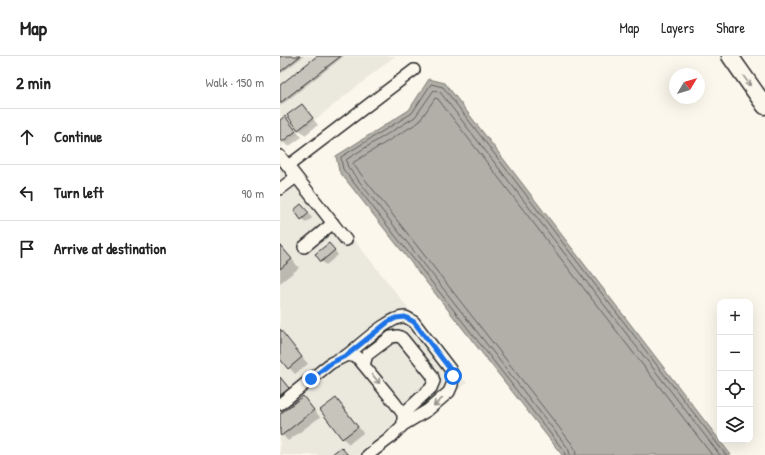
<!DOCTYPE html>
<html lang="en">
<head>
<meta charset="utf-8">
<style>
	:root { --surface:#fff; --page:#f2f2f2; --text:#222; --muted:#767676; --line:#e0e0e0 }
	body { margin:0; font-family:"Patrick Hand",sans-serif; background:var(--page); color:var(--text) }
	.controls { position:absolute; right:12px; bottom:12px; display:grid; overflow:hidden; border-radius:8px; box-shadow:0 4px 16px #0002 }
	.controls button { width:36px; height:36px; display:grid; place-items:center; padding:0; border:0; border-bottom:1px solid var(--line); background:var(--surface); color:var(--text); font:20px sans-serif }
	.compass { position:absolute; left:389px; top:12px; width:36px; height:36px; border-radius:50%; background:var(--surface); box-shadow:0 4px 16px #0002; rotate:52deg }
	.stop { position:absolute; width:12px; height:12px; margin:-9px; border:3px solid #1a73e8; border-radius:50%; background:#fff }
	.stop.end { background:#1a73e8; border-color:#fff; box-shadow:0 1px 4px #0008 }
	.list { margin:0; padding:0; list-style:none }
	h2 { display:flex; justify-content:space-between; align-items:center; height:52px; margin:0; padding:0 16px; font-size:17px }
	h2 small { font-size:13px; font-weight:400; color:var(--muted) }
	.list li { display:grid; grid-template-columns:26px 1fr auto; gap:12px; align-items:center; box-sizing:border-box; height:56px; padding:0 16px; border-top:1px solid var(--line) }
	.list b { display:block; font-size:15px; white-space:nowrap }
	.list em { font-size:13px; font-style:normal; color:var(--muted) }
	.icon { flex:none; width:22px; height:22px; fill:none; stroke:currentColor; stroke-width:2; stroke-linecap:round; stroke-linejoin:round }
	.map { position:relative; flex:none; width:485px; height:399px; overflow:hidden }
	header { display:flex; align-items:center; gap:24px; box-sizing:border-box; height:56px; padding:0 20px; background:var(--surface); border-bottom:1px solid var(--line) }
	header strong { font-size:19px }
	nav { display:flex; gap:22px; margin-inline-start:auto; font-size:14px }
	main { display:flex }
	aside { flex:1; background:var(--surface) }
	.map>svg:first-child { display:block }
	.built { fill:#ebe8de }
	.water { fill:#b1afa7; stroke:#7b7a75 }
	.shadow { fill:#0003 }
	.lines { fill:none; stroke-linecap:round; stroke-linejoin:round }
	.shore { stroke:#61605d; stroke-width:1 }
	.building { fill:#c7c4bc; stroke:#2b2b2b }
	.minor-casing { stroke:#2b2b2b; stroke-width:14 }
	.highway-casing { stroke:#2b2b2b; stroke-width:19 }
	.minor { stroke:#fbf7ec; stroke-width:11 }
	.highway { stroke:#fbf7ec; stroke-width:16 }
	.oneway { stroke:#93918c }
	.route { stroke:#1a73e8; stroke-width:5 }
</style>
</head>
<body>
<header>
<strong>Map</strong>
<nav><a>Map</a><a>Layers</a><a>Share</a></nav>
</header>
<main>
<aside>
<h2>2 min<small>Walk · 150 m</small></h2>
<ul class="list">
<li><svg class="icon" aria-label="ahead" viewBox="0 0 24 24"><path d="M12 20V5M6 11l6-6 6 6"/></svg><div><b>Continue</b></div><em>60 m</em></li>
<li><svg class="icon" aria-label="left" viewBox="0 0 24 24"><path d="M17 20v-9H6M10 6l-5 5 5 5"/></svg><div><b>Turn left</b></div><em>90 m</em></li>
<li><svg class="icon" aria-label="arrive" viewBox="0 0 24 24"><path d="M6 21V4h12l-3 4 3 4H6"/></svg><div><b>Arrive at destination</b></div></li>
</ul>
</aside>
<div class="map">
<svg width="485" height="399" viewBox="0 0 485 399">
	<rect width="100%" height="100%" fill="#fbf7ec"/>
	<filter id="ink" filterUnits="userSpaceOnUse"><feTurbulence type="fractalNoise" baseFrequency=".025" numOctaves="2"/><feDisplacementMap in="SourceGraphic" scale="8" xChannelSelector="R" yChannelSelector="G"/><feConvolveMatrix kernelMatrix="1 2 1 2 8 2 1 2 1" color-interpolation-filters="sRGB"/></filter>
	<g filter="url(#ink)">
		<path class="built" d="M0,0h115l-114,91 186,236 -91,72h-96z"/>
		<path class="water" d="M149,23l16,4 286,372h-169l-223,-284 -3,-15 73,-46z"/>
		<path class="shadow" d="M0,0h24l-24,18z
			M39,0h25l-64,50v-20z
			M22,49l16,20 -13,10 -6,-6z
			M5,62l17,19 -14,10 -8,-9v-16z
			M25,153l7,9 -6,5 -4,-4z
			M0,188l19,24 -19,15z
			M53,192l5,7 -12,10 -4,-4z
			M0,274l28,34 -13,10 -15,-16z
			M0,321l19,23 4,-3 17,20 -32,24 -8,-9z
			M56,343l6,6 21,28 -14,11 -6,-6z"/>
		<g class="lines">
			<path class="shore" d="M285,399l-1,-4 -221,-282 -2,-10v-2l71,-44 19,-29 12,3 283,368
				M290,399l-1,-4 -1,-3 -220,-281 -2,-6 1,-2 68,-42 19,-27 6,2 280,363
				M296,399l-1,-6 -3,-5 -219,-280 1,-2 65,-40 16,-24 3,1 274,356"/>
		</g>
		<path class="building" d="M0,0h20l-20,16z
			M37,0h24l-61,47v-18z
			M22,48l11,14 -15,12 -11,-15z
			M5,60l11,15 -14,11 -2,-2v-20z
			M21,148l8,9 -8,7 -7,-10z
			M49,187l6,7 -14,12 -6,-8z
			M0,189l12,14 -12,10z
			M0,273l22,28 -14,12 -8,-10z
			M0,321l13,16 -13,10z
			M23,340l11,14 -33,26 -1,-2v-20z
			M56,342l22,29 -16,12 -22,-29z
			M61,391l7,8h-17z"/>
		<g class="lines">
			<defs>
				<path id="minor" d="M0,100l66,84
					M8,110l126,-96
					M0,133l16,-12
					M24,191l29,-24
					M67,299c12,-9 44,-40 58,-38 3,1 6,3 9,5l36,47 3,7 -1,9 -3,7 -21,18 -25,15
					M84,309l3,-10 24,-18 7,-1 4,2 30,37 2,6 -3,7 -28,26
					M0,348l51,-41 16,-8 10,2 38,46 8,11v11l-14,14 -21,16"/>
				<path id="highway" d="M450,0l35,50"/>
			</defs>
			<use href="#minor" class="minor-casing"/>
			<use href="#highway" class="highway-casing"/>
			<use href="#minor" class="minor"/>
			<use href="#highway" class="highway"/>
		</g>
		<defs><path id="oneway-shaft" d="M-6 0H5M1.5-3L5.5 0L1.5 3" fill="none" stroke-width="1.6" stroke-linecap="round" stroke-linejoin="round"/></defs>
		<g class="oneway">
			<use href="#oneway-shaft" transform="translate(467 25) rotate(55)"/>
			<use href="#oneway-shaft" transform="translate(96 323) rotate(51)"/>
			<use href="#oneway-shaft" transform="translate(158 346) rotate(139)"/>
		</g>
	</g>
	<g class="lines" filter="url(#ink)">
		<path class="route" d="M31,323l20,-16 16,-8 41,-33 8,-4 9,-1 9,5 36,47 3,7"/>
	</g>
</svg>
<div class="controls">
<button>+</button>
<button>−</button>
<button><svg class="icon" aria-label="locate" viewBox="0 0 24 24"><circle cx="12" cy="12" r="6"/><path d="M12 2v4M12 18v4M2 12h4M18 12h4"/></svg></button>
<button><svg class="icon" aria-label="layers" viewBox="0 0 24 24"><path d="M12 4l9 5-9 5-9-5zM3 14l9 5 9-5"/></svg></button>
</div>
<svg class="compass" viewBox="-18 -18 36 36"><path d="M0-13l5 13h-10z" fill="#e53935"/><path d="M0 13l5-13h-10z" fill="#767676"/></svg>
<div class="stop" style="left:173px;top:320px"></div>
<div class="stop end" style="left:31px;top:323px"></div>
</div>
</main>
</body>
</html>
